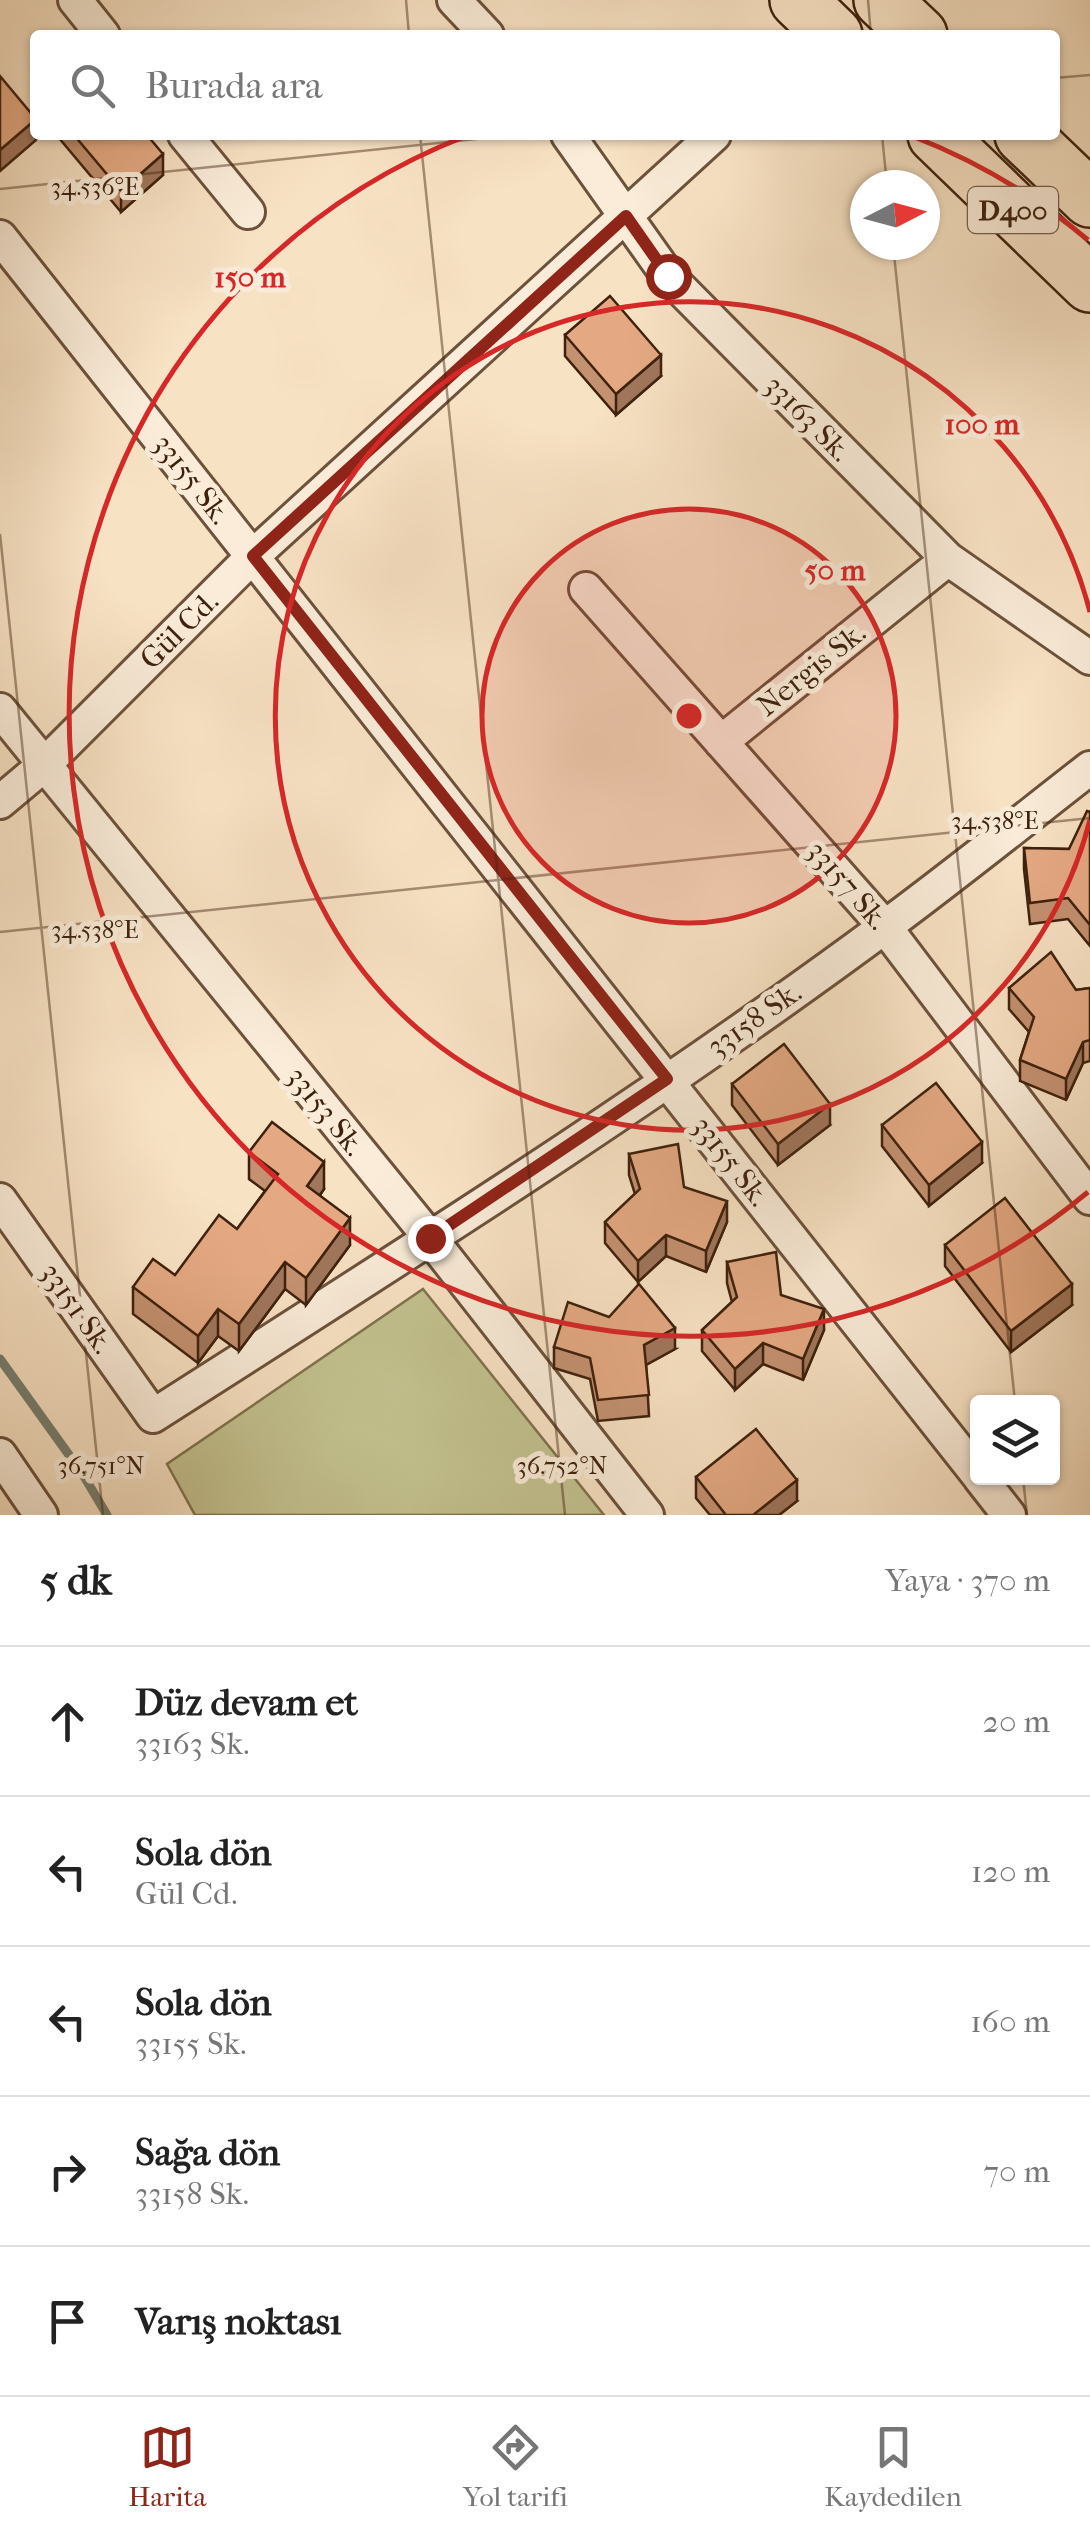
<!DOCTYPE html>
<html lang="tr">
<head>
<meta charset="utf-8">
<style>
	:root { --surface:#fff; --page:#f2f2f2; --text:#222; --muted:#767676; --line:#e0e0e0; --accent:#8f2418 }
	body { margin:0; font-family:"IM FELL French Canon",serif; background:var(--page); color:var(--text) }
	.controls { position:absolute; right:30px; bottom:30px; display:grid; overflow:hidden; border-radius:10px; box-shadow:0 2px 8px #0004 }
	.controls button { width:90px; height:90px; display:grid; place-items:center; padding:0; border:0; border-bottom:2px solid var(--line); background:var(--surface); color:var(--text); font:50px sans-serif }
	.compass { position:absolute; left:850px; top:170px; width:90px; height:90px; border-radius:50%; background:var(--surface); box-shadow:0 2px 8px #0004; rotate:84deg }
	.stop { position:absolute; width:30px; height:30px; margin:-22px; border:8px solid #8f2418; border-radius:50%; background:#fff }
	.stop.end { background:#8f2418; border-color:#fff; box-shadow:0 2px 10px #0008 }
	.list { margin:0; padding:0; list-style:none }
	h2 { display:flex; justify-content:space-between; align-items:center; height:130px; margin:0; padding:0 40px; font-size:42px }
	h2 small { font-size:32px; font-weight:400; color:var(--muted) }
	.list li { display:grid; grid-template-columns:65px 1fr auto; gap:30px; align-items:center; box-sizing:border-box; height:150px; padding:0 40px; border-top:2px solid var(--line) }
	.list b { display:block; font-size:38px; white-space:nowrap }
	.list p { margin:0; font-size:32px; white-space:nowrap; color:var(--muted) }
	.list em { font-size:32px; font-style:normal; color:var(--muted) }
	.icon { flex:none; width:55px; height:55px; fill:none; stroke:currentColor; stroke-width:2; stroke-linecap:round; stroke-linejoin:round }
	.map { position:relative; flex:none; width:1090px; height:1515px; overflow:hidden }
	.search { position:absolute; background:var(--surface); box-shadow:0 2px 8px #0004; left:30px; right:30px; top:30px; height:110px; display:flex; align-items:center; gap:25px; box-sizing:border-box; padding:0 35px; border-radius:10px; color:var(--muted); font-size:38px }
	.sheet { height:880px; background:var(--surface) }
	nav { display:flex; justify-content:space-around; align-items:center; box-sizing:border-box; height:140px; border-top:2px solid var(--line); background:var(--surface); font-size:28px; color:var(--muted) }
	nav a { display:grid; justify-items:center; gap:5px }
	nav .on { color:var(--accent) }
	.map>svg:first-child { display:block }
	.green { fill:#c3c290; stroke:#80724e; stroke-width:2.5 }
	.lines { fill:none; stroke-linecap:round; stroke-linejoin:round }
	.stream { stroke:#777f71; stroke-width:9 }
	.street-casing { stroke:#6c513b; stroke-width:38 }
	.highway-casing { stroke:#3e210d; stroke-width:60 }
	.street { stroke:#faecd9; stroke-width:32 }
	.highway { stroke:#f8e2c4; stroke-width:55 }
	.wall { fill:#c49171; stroke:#3e210d; stroke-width:2.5 }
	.shaded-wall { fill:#a0765c; stroke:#3e210d; stroke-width:2.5 }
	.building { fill:#e4a983; stroke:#3e210d; stroke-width:2.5 }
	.route { stroke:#8f2418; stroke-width:12 }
	.ticks { fill:none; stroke:#3e210d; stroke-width:2.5; stroke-opacity:0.45 }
	.ring { fill:none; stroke:#d62828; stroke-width:5 }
	.labels { text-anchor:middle; stroke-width:10; stroke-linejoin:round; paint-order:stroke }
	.shield { fill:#faecd9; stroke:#765e4a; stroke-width:2.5 }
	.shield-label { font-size:28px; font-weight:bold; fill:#3e210d }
	.street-label { font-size:30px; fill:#3e210d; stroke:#faecd9 }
	.ticks-label { font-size:25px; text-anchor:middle; fill:#3e210d; stroke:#faecd9; stroke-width:10; stroke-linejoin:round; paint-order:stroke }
	.centre { fill:#d62828; stroke:#faecd9; stroke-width:5 }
	.ring-label { font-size:30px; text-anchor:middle; font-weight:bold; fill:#d62828; stroke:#faecd9; stroke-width:10; stroke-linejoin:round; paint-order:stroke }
</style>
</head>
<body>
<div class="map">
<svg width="1090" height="1515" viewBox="0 0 1090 1515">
	<rect width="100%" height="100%" fill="#f8e2c4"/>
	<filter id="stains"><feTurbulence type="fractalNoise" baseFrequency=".002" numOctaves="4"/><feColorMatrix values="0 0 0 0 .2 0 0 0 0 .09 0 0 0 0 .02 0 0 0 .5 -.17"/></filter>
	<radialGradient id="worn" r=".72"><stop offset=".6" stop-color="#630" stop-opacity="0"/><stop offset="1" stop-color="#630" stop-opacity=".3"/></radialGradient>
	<path class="green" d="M423,1289l181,226h-409l-28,-51z"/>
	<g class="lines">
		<path class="stream" d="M0,1359l82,114 25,42"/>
		<defs>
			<path id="street" d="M75,0l28,35
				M454,0l33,35
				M185,135l63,77
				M568,135l100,141 280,283 142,99
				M0,237l978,1238
				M586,589l299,338 205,271
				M0,710l431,529 216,276
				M721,742l227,-183
				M0,802l43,-36 210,-210 461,-421
				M0,1200l153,216c247,-158 497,-315 733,-490 69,-51 136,-105 204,-158
				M0,1455l41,60
				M980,1478l29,37"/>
			<path id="highway" d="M798,0l36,35
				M882,0l37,35
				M936,135l154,149
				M1023,135l67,64"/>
		</defs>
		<use href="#street" class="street-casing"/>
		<use href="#highway" class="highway-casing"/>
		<use href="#street" class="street"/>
		<use href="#highway" class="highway"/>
	</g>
	<path class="wall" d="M59,135h88l16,40 -42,37 -62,-74z
		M565,335l96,41 -45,39 -51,-59z
		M1090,812v134l-22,-27 -38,5 -6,-55v-21l45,1z
		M1009,988l67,2 14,-2v73l-7,2 -17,37 -46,-19v-21l9,-28 -20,-23z
		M732,1084l98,41 -52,40 -46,-60z
		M882,1125l100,38 -53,43 -47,-60z
		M249,1152l75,37 -4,6 30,50 -44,60 -21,-16 -46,62 -21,-15 -20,27 -65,-49v-27l42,-12 62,-46 28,-38 -16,-12z
		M629,1154l55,33 43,35 -21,50 -40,-16 -28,26 -33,-39v-21l30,-28 -6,-19z
		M945,1245l127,60 -61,47 -66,-86z
		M727,1262l54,33 43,35 -21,50 -40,-16 -28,26 -33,-39v-21l30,-28 -5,-19z
		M554,1347l121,2 -29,16 3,51 -51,5 -8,-42 -36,-11z
		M696,1477l101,24 -18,14h-69l-14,-17z"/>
	<path class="shaded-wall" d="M35,120l1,20 -36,31v-21z
		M163,154v21l-42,37v-21z
		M661,355v21l-45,39v-21z
		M1083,1042v21l-17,37v-21z
		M830,1104v21l-52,40v-21z
		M982,1142v21l-53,43v-21z
		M324,1162v27l-17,24v-27z
		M727,1201v21l-21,50v-21z
		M350,1218v27l-44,60v-27z
		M666,1235v21l-28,26v-21z
		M285,1262v27l-46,62v-27z
		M1072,1284v21l-61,47v-21z
		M218,1309v27l-20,27v-27z
		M824,1309v21l-21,50v-21z
		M675,1328v21l-31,17v-21z
		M763,1343v21l-28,26v-21z
		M797,1480v21l-18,14h-26z"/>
	<path class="building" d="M0,76l35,42v2l-35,30z
		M74,135h73l16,19 -42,37z
		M610,296l51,59 -45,39 -51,-59z
		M1087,811l3,1v113l-22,-27 -38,5 -6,-55 45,1z
		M1051,952l25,38 14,-2v52l-7,2 -17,37 -46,-19 14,-43 -25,-29z
		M784,1044l46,60 -52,40 -46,-60z
		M936,1083l46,59 -53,43 -47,-60z
		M272,1122l52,40 -17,24 43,32 -44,60 -21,-16 -46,62 -21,-15 -20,27 -65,-49 20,-28 22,16 44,-60 18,14 41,-55 -29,-22z
		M678,1144l6,43 43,14 -21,50 -40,-16 -28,26 -33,-39 35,-33 -11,-35z
		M1005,1198l67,86 -61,47 -66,-86z
		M776,1252l5,43 43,14 -21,50 -40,-16 -28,26 -33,-39 35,-33 -10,-35z
		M639,1284l36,44 -31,17 5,50 -51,5 -8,-42 -36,-11 14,-45 41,15z
		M756,1429l41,51 -44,35h-27l-30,-38z"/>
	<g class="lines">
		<path class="route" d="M430,1238l237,-159 -414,-523 373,-340 42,60"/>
	</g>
	<path class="ticks" d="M406,0l3,35M868,0l3,35M1055,78l35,-3M420,135l145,1380M882,135l5,50M0,189l515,-54M893,245l122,1157M0,534l103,981M0,932l1090,-114M1023,1478l4,37"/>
	<circle cx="689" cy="716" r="207" fill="#d62828" fill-opacity=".12"/>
	<g class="ring">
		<circle cx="689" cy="716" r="207"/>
		<path d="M1090 820A414 414 0 1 1 1090 612"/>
		<path d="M1088 1192A621 621 0 1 1 466 136M912 136A621 621 0 0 1 1088 240"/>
	</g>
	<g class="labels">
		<rect class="shield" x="968" y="187" width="90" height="46" rx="8"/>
		<g class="shield-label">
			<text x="1013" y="220">D400</text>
		</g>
		<g class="street-label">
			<text transform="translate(808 418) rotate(45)" y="10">33163 Sk.</text>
			<text transform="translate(192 479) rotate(52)" y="10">33155 Sk.</text>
			<text transform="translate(179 630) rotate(-45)" y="10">Gül Cd.</text>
			<text transform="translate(811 669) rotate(-39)" y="10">Nergis Sk.</text>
			<text transform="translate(848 885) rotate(49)" y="10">33157 Sk.</text>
			<text transform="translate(754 1019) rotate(-35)" y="10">33158 Sk.</text>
			<text transform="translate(326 1111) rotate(51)" y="10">33153 Sk.</text>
			<text transform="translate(731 1161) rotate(52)" y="10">33155 Sk.</text>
			<text transform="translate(77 1308) rotate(55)" y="10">33151 Sk.</text>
		</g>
	</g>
	<g class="ticks-label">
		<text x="95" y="195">34.536°E</text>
		<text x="995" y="829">34.538°E</text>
		<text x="95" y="938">34.538°E</text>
		<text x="101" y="1474">36.751°N</text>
		<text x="562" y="1474">36.752°N</text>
	</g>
	<circle cx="689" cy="716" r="15" class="centre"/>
	<g class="ring-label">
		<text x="250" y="287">150 m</text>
		<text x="982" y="434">100 m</text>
		<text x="835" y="580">50 m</text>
	</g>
	<rect width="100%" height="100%" filter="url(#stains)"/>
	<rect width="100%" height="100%" fill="url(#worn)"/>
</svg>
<div class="controls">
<button><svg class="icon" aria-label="layers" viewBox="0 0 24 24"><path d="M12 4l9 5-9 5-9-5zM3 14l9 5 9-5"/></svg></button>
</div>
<svg class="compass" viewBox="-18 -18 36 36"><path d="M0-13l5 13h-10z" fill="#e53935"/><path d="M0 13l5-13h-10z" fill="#767676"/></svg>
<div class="stop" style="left:668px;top:276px"></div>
<div class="stop end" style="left:430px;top:1238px"></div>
<div class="search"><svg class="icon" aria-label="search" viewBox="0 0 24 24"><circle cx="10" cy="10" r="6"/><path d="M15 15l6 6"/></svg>Burada ara</div>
</div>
<section class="sheet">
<h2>5 dk<small>Yaya · 370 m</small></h2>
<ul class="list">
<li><svg class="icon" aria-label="ahead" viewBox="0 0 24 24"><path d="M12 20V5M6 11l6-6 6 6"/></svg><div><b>Düz devam et</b><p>33163 Sk.</p></div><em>20 m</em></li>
<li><svg class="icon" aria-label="left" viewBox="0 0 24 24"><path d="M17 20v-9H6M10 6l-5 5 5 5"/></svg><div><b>Sola dön</b><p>Gül Cd.</p></div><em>120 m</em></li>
<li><svg class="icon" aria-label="left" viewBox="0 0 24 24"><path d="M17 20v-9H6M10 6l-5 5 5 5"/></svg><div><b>Sola dön</b><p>33155 Sk.</p></div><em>160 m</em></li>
<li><svg class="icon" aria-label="right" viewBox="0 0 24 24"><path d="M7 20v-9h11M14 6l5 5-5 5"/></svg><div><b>Sağa dön</b><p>33158 Sk.</p></div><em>70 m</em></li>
<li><svg class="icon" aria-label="arrive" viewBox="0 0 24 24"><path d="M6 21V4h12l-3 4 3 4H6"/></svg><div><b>Varış noktası</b></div></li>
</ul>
</section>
<nav>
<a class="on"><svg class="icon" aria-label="map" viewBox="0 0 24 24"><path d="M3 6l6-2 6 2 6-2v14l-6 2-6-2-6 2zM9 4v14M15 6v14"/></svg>Harita</a>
<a><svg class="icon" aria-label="directions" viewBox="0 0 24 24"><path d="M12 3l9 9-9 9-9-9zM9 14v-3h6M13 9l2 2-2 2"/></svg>Yol tarifi</a>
<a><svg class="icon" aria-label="saved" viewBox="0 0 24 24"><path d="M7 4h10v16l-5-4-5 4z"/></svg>Kaydedilen</a>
</nav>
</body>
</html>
